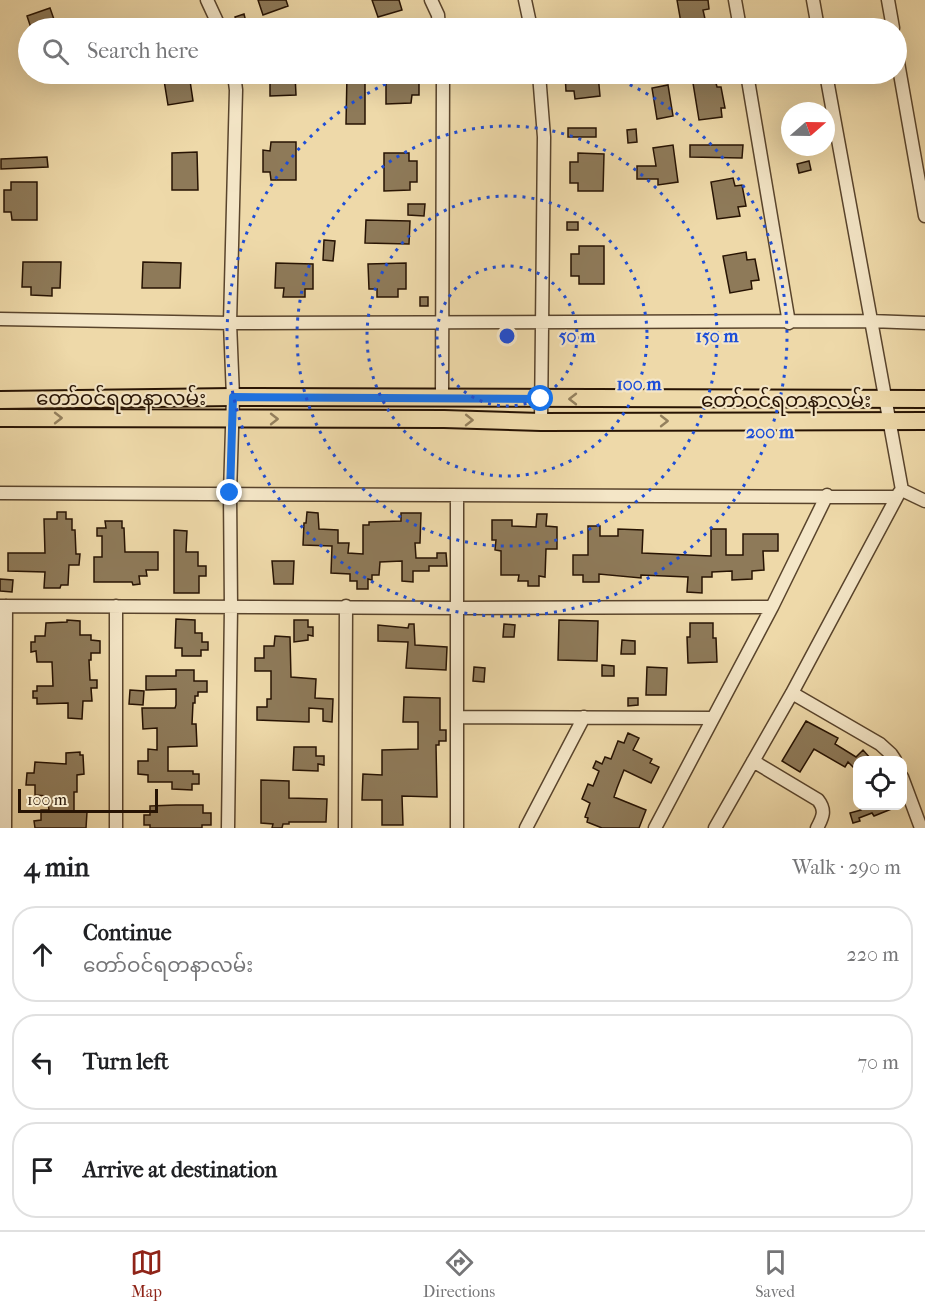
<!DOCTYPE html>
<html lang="en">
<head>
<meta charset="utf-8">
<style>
	:root { --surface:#fff; --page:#f6f6f6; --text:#202124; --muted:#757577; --line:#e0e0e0; --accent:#8f2418 }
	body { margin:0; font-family:"IM FELL French Canon","Noto Sans Myanmar",serif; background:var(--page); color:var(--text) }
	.controls { position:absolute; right:18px; bottom:18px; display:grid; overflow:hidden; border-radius:12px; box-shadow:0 6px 24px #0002 }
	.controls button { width:54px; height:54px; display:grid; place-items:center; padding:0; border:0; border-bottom:2px solid var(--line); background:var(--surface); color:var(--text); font:30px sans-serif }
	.compass { position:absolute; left:781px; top:102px; width:54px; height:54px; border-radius:50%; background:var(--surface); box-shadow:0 6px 24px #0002; rotate:70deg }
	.scale { position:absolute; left:18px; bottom:15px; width:140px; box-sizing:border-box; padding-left:6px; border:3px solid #271303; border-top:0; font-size:16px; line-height:21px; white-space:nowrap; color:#271303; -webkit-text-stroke:4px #f4e6c7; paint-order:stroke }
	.stop { position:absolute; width:18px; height:18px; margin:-14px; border:4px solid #1a73e8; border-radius:50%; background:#fff }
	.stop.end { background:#1a73e8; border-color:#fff; box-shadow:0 2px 6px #0008 }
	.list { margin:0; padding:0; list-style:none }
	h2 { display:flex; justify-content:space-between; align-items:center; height:78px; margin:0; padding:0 24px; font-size:26px }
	h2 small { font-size:20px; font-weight:400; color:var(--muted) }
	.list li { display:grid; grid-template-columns:39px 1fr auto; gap:18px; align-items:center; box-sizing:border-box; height:96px; margin:0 12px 12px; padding:0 12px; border:2px solid var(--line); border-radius:24px }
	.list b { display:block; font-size:22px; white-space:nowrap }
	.list p { margin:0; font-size:20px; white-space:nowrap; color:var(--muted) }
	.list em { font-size:20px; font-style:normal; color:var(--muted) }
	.icon { flex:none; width:33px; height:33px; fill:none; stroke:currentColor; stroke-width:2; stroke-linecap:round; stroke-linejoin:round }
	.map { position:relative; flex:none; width:925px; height:828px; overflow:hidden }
	.search { position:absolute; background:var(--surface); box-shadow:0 6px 24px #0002; left:18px; right:18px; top:18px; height:66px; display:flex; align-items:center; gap:15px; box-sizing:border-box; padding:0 21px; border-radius:33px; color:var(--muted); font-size:22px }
	.sheet { height:402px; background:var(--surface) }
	nav { display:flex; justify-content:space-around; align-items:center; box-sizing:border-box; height:84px; border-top:2px solid var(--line); background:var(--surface); font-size:16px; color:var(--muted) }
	nav a { display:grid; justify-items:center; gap:3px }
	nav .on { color:var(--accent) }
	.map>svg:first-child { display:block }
	.building { fill:#8e7a59; stroke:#271303; stroke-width:1.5 }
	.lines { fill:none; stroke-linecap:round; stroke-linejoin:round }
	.minor-casing { stroke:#59442c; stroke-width:15 }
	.major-casing { stroke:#271303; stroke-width:20 }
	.minor { stroke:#f4e6c7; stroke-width:12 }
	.major { stroke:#eed9a9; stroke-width:16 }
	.oneway { stroke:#94805e }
	.route { stroke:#1a73e8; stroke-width:8 }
	.ring { fill:none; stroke:#1d4ed8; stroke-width:3; stroke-dasharray:3 6 }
	.labels { text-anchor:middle; stroke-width:4.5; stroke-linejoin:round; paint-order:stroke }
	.street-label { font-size:20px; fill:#271303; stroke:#f4e6c7 }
	.centre { fill:#1d4ed8; stroke:#f4e6c7; stroke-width:3 }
	.ring-label { font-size:18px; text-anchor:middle; font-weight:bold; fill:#1d4ed8; stroke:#f4e6c7; stroke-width:4.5; stroke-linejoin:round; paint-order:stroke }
</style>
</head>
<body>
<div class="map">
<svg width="925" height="828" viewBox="0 0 925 828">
	<rect width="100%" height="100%" fill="#eed9a9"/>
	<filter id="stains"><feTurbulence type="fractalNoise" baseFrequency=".00333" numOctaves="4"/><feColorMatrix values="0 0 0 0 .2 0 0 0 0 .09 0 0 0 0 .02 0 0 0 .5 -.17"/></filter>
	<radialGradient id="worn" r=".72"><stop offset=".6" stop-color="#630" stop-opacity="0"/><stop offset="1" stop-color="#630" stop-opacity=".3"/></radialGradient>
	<path class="building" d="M258,0h28l2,6 -25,9z
		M372,0h27l3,10 -24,7z
		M677,0h31l1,9 -6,1 2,9 -24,4z
		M50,8l7,20h-26l-4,-12z
		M244,14l2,8 -8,3 -3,-8z
		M163,74h26l4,27 -25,4z
		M270,74h25l1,21 -26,1z
		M347,74h18v50h-19z
		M386,74h33v21h-7l-1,8 -25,1z
		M565,74h33l2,22 -25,3 -1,-8h-8z
		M715,79l2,8h4l4,21h-4l1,9 -23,3 -6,-37z
		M668,85l5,31 -16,3 -5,-31z
		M568,128h28v9h-28z
		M636,129l1,13 -9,1 -1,-13z
		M271,142h25v38h-25l-1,-8h-7v-22l7,1z
		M673,145l5,37 -20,3v-6h-21v-13h19l-3,-18z
		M690,145h53l-1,13 -52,-1z
		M197,152l1,38h-26v-37z
		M384,153h25v8h8v21h-7v8l-26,1z
		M578,153l26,1 -1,37h-25v-8h-8v-21h8z
		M47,157l1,10 -47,2v-10z
		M809,161l2,9 -12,3 -2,-9z
		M733,178l2,8 7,-1 4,21 -8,1 2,9 -23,3 -6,-37z
		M11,182h26v38h-25l-1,-8h-7v-22h7z
		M408,204h17l-1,12 -16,-1z
		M366,220l44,1 -1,23 -44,-1z
		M567,222h11v8h-11z
		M324,240l11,1 -2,20 -10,-1z
		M579,246h25v38h-25v-8h-8v-22h8z
		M746,252l1,8 8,-1 4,21 -8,1 1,8 -22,4 -7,-37z
		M23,262h38l-1,26h-8v8l-21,-1v-8h-9z
		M143,262l38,1 -1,25h-38z
		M276,263l37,1v25h-8v8h-22l1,-9h-9z
		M406,263v26h-8v8h-21v-8h-8l-1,-25z
		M420,297h8v9h-8z
		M57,512h9v7h6v11h3l1,24h4l-1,11h-10l-1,20h-7l-1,3h-16l1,-16 -37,-1v-18h37l-1,-34h13z
		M307,512l11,1 1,16 19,1v13h11l-1,10 15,1v-29h6v-3l32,-1v-8h20l-1,30h-5l1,15h21v-5h9l1,13h-18v5h-16v11l-11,-1v-20l-22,1 -1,13h-7v5l-4,-1v10h-11v-8h-7v-7l-19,-1 1,-27 -29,-1 1,-22h2z
		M537,514h10l-1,12 11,1v22h-11l-1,28 -6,-1v10h-11v-5h-10l1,-6h-18v-24l-6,-1 1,-10h-4v-20h20v6l24,1z
		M105,521h17v7h2l1,24h33v18h-12l1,6h-8l1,8 -7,1 -1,-3h-38v-25h8v-21h-5v-8h9z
		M588,526h12v10h18v-7l25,1 -1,23 69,3v-27h15v26h17v-21h35v17h-15l1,19 -12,1v8l-20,1v-9l-20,1v5h-10v16l-15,-1 1,-15 -47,-2v3l-42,-4v8h-16v-7h-10v-20h15z
		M174,530l13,1 -1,21h12v14h8v10h-7v17h-25z
		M272,561h22l-1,23h-19z
		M0,579l13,1 -1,12 -12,-1z
		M176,619l19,1v13h7v9h6v8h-7v6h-19v-8h-7z
		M67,620l13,1v14h11v5l9,1v12h-9v7h-2l1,20h7v8h-6l1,13h-9l-1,18 -14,-1v-15l-31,1v-6h-4v-7h4v-5h16l-1,-24h-15l-1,-11 -5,1v-10h4v-6h10l1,-13 21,-1z
		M294,620h14v7h5v9l-5,-1v5l-14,2z
		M559,620l39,1 -1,40 -39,-1z
		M690,623h23v15h3l1,24 -29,1 -1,-26h3z
		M409,624h5l1,21 32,2 -1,23 -40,-2 2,-26 -30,-1v-16l30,3z
		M504,624l11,1 -1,12h-11z
		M275,636l15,1 1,40 25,2 -1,19 18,1 -1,23 -9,-1v-12l-14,-1v14l-52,-2v-13h10v-8h4v-28h-16v-13h9v-12h10z
		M622,640l13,1v13h-14z
		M602,665l12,1v10h-12z
		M474,667l11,1 -1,14 -11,-1z
		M647,667l20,1 -1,27h-20z
		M176,670h18v11h13v11h-9v4h-3v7h-2l-1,21h4l1,22 -29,1v24h25v3h6v10h-7v6l-20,-1v-7h-24v-7l-10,-1v-13h10v-12l9,1v-22l-14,1 -1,-21h33l1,-3v-16l-30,1v-14h30z
		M130,690l14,1 -1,14 -14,-1z
		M404,697l36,1v32h6v11h-7v4h-3l1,52 -35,-1 1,29h-21v-25h-20l1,-26 19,1v-25l36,-1v-27h-15z
		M628,698h10v7l-10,1z
		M806,721l32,17 -3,6 21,13 7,-7 9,10h-14v12l-10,-10 -3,5 -31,-18 -14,23 -18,-11z
		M628,733l11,5 -6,12 19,9 -2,4 9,4 -8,16 -27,-13 -7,18 -3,9 32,13 -7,18h-37l-15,-6 1,-4 -3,-1 5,-14 -8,-4 6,-15 5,2 6,-15 -6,-3 3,-7 6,3 3,-7 6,2 7,-18 6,2z
		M294,747h22v9h8v9l-6,-1v7l-25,-1z
		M80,752v3h3l1,19 -7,1v17h-3v20h13l-1,16h-51l-1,-7 7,-1v-10h8l-2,-14 -12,-1v-10h-9l1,-12h7l1,-11 31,2v-11z
		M261,780l28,1v17l38,1 -1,23h-37v2h-6l-1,4h-10l1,-4 -12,-1z
		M176,805h27v8h8v12h-9v3h-52v-3h-6v-10h6v-9z
		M859,806h40l-25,10 -2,-3 -13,5 1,3 -7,2 -3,-10 11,-3z"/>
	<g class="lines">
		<defs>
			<path id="minor" d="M207,0l13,28
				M431,0l7,15 1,13
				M525,0l6,28
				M735,0l5,28
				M813,0l5,28
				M888,0l5,28
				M896,51l29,165
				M539,74l5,63 -3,285
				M747,74l42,249
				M826,74l76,416
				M0,319l230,4 640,-2 55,2
				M442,398l1,-324
				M902,490l23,11
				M0,493l895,4
				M0,606l458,2 314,-1
				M116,606v222
				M792,693l88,51 11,10 4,6
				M457,717l256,1
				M753,761l65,39c8,10 5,17 -1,28
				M902,777l19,51
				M5,828l1,-222
				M228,828l3,-221 -1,-114 3,-96 -3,-74 6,-233 -2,-16
				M345,828l1,-222
				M457,828v-332
				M526,828l58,-111
				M655,828l117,-221 55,-112
				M715,828l77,-135 107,-200"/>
			<path id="major" d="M0,400l233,-3 692,2
				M0,418l444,1 97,3 384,-1"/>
		</defs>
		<use href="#minor" class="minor-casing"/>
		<use href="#major" class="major-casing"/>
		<use href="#minor" class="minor"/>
		<use href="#major" class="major"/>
	</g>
	<defs><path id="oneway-chevron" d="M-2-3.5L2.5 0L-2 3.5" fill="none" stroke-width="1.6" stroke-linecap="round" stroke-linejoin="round" transform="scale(1.5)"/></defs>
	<g class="oneway">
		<use href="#oneway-chevron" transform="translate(573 399) rotate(180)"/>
		<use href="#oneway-chevron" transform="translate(58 418)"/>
		<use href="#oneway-chevron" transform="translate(274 419)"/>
		<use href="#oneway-chevron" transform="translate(469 420) rotate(1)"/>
		<use href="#oneway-chevron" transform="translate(664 421)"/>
	</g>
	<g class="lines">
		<path class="route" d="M230,493l3,-96 308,2"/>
	</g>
	<g class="ring">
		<circle cx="507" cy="336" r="70"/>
		<circle cx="507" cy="336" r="140"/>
		<circle cx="507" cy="336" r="210"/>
		<path d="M605 74A280 280 0 1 1 409 74"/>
	</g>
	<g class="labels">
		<g class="street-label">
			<text x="121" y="405">တော်ဝင်ရတနာလမ်း</text>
			<text x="786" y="407">တော်ဝင်ရတနာလမ်း</text>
		</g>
	</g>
	<circle cx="507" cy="336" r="9" class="centre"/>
	<g class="ring-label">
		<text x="577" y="342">50 m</text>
		<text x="717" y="342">150 m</text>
		<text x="639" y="390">100 m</text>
		<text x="770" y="438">200 m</text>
	</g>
	<rect width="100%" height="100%" filter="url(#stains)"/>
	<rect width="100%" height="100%" fill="url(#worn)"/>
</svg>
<div class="controls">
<button><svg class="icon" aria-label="locate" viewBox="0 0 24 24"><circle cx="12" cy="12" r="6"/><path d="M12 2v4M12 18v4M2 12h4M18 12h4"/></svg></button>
</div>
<svg class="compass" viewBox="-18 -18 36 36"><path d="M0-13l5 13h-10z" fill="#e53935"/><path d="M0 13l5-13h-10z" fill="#757577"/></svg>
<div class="scale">100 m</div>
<div class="stop" style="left:541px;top:399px"></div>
<div class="stop end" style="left:230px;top:493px"></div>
<div class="search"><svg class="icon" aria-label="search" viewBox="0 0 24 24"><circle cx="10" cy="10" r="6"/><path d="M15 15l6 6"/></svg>Search here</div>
</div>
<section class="sheet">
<h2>4 min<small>Walk · 290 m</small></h2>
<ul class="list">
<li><svg class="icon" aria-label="ahead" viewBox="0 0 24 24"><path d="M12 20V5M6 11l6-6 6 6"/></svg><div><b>Continue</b><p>တော်ဝင်ရတနာလမ်း</p></div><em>220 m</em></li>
<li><svg class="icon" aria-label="left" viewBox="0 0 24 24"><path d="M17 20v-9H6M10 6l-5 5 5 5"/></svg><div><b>Turn left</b></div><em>70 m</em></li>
<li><svg class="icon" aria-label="arrive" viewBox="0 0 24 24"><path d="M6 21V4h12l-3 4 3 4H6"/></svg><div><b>Arrive at destination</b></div></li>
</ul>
</section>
<nav>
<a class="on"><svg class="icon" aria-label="map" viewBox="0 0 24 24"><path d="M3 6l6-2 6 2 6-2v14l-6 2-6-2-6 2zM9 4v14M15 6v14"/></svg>Map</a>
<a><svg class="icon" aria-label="directions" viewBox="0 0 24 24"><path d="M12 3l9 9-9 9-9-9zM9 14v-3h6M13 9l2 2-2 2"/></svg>Directions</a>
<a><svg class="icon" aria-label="saved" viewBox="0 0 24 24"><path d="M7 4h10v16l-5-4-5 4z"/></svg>Saved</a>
</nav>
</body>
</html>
